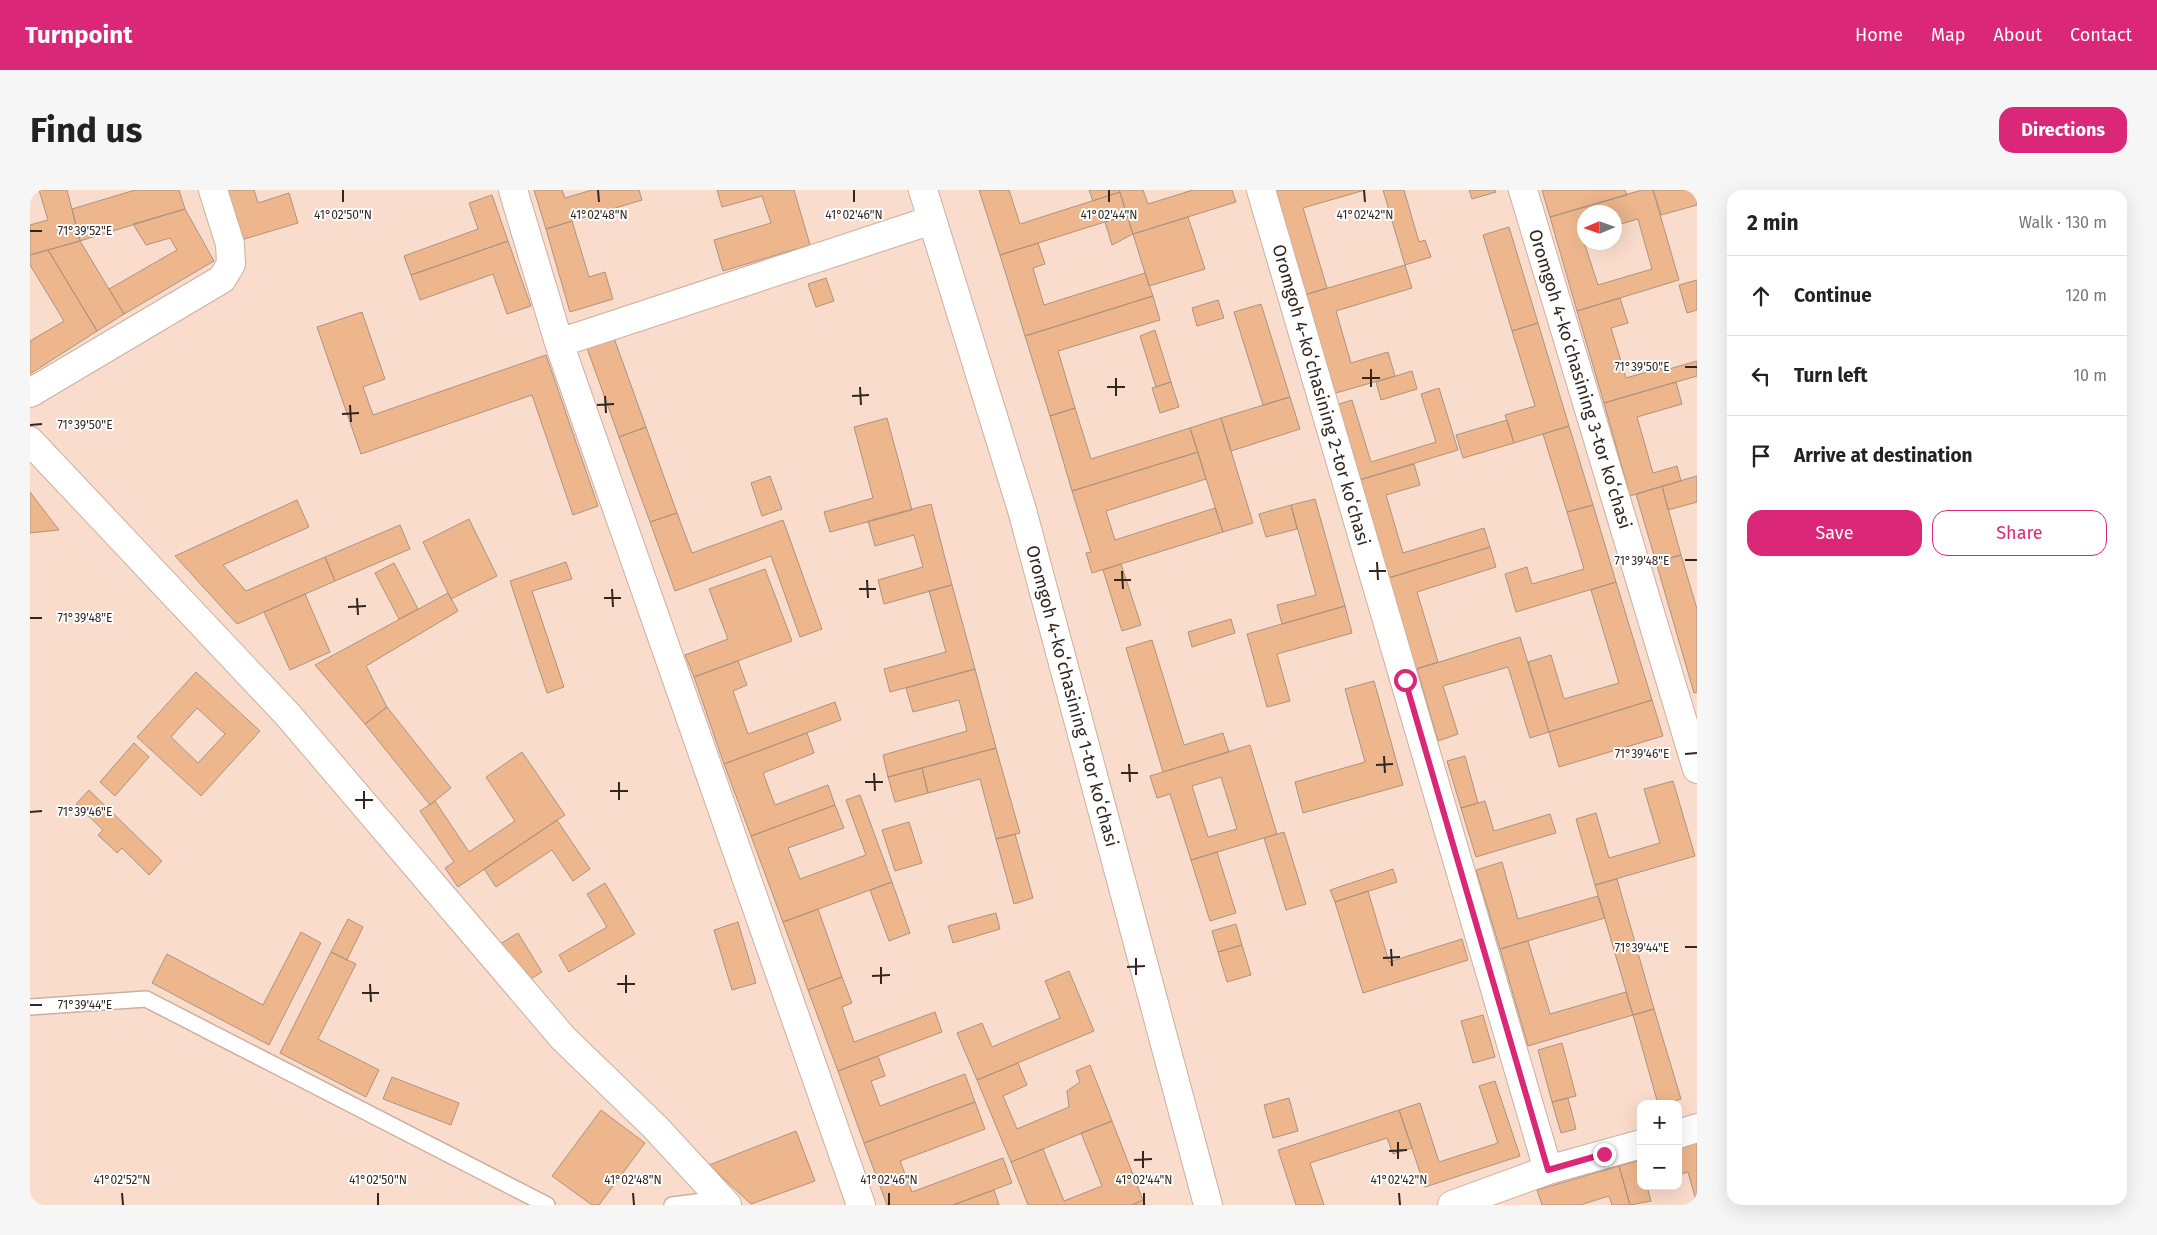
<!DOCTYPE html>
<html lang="en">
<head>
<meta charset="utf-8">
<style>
	:root { --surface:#fff; --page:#f6f6f6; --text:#222; --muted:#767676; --line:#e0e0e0; --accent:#db2777 }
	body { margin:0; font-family:"Fira Sans",sans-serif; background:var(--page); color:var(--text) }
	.controls { position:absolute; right:15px; bottom:15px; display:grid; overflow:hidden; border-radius:10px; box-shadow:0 5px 20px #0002 }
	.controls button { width:45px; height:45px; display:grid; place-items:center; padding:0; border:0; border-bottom:1px solid var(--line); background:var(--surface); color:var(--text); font:25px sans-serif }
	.compass { position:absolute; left:1547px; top:15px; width:45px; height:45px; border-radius:50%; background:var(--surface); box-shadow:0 5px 20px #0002; rotate:268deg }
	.stop { position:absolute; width:15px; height:15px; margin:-11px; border:4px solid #db2777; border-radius:50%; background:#fff }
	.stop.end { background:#db2777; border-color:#fff; box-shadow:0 1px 5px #0008 }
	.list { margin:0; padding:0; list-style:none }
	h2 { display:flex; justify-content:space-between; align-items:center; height:65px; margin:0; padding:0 20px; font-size:21px }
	h2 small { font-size:16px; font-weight:400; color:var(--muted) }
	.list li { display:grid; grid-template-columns:32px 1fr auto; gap:15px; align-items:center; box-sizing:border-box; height:80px; padding:0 20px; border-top:1px solid var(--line) }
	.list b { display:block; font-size:19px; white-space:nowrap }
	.list em { font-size:16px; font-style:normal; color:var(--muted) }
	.actions { display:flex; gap:10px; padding:15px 20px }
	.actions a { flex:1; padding:11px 0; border:1px solid var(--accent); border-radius:15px; text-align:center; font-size:18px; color:var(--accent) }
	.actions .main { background:var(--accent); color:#fff }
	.icon { flex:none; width:28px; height:28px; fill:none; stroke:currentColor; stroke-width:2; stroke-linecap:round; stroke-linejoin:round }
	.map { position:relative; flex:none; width:1667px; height:1015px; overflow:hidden; border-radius:15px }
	header { display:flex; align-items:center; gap:30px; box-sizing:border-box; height:70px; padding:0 25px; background:var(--accent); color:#fff }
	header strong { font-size:24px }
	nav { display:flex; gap:28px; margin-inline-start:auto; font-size:18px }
	.intro { display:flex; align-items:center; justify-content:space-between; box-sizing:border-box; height:120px; padding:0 30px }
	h1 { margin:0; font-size:35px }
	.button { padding:12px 22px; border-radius:15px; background:var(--accent); color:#fff; font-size:18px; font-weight:700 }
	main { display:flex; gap:30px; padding:0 30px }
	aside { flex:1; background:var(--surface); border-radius:15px; box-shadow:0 5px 20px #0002 }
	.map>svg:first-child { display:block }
	.building { fill:#edb68d; stroke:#ac9380; fill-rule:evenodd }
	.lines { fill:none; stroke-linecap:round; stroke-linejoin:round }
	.service-casing { stroke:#ccaf9f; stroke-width:18 }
	.minor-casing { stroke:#ccaf9f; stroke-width:30 }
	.service { stroke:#fff; stroke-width:15 }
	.minor { stroke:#fff; stroke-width:28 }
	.route { stroke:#db2777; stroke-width:6 }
	.ticks { fill:none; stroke:#312620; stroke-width:2 }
	.labels { text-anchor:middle; stroke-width:4; stroke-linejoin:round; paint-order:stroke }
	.street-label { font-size:18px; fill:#312620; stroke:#fff }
	.ticks-label { font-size:12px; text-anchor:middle; fill:#312620; stroke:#fff; stroke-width:4; stroke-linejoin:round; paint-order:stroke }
</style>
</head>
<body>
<header>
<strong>Turnpoint</strong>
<nav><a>Home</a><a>Map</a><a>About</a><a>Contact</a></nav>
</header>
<div class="intro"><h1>Find us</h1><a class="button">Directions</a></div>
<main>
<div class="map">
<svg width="1667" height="1015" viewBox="0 0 1667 1015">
	<rect width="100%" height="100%" fill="#fadccc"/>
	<path class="building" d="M9,0h28l13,51 -50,14v-30l18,-5z
		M105,0h44l6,19 -105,32 -8,-32z
		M195,0h29l4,13 31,-10 9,30 -57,17z
		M504,0h28l3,8 27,-8h47l3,10 -96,29z
		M687,0h77l16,55 -87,26 -9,-31 57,-17 -9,-27 -40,11z
		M949,0h30l11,34 100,-32 7,23 -127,40z
		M1059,0h30l1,2 -27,9z
		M1089,0h24l5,14 45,-14h39l4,12 -103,32z
		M1247,0h88l-62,18 24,80 -26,8 -31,-104z
		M1353,0h21l15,52 6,-2 6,17 -26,8z
		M1439,0h26l1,2 -24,7z
		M1512,0h83l2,5 -77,22z
		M1612,0h11l26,90 -102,31 -27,-94zM1554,22h30v14l24,-7 14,50 -54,16 -14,-43z
		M1623,0h44v15l-36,10z
		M462,5l16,46 -97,34 -7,-19 74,-27 -9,-26z
		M155,19l29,52 -90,53 -15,-25 68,-39 -7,-12 -24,7 -13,-21z
		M1097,25l6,19 -21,11 -7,-23z
		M1158,27l17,52 -56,17 -16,-52z
		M542,31l17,56 16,-5 8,27 -43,13 -24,-83z
		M1479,37l29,96 -26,8 -29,-96z
		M50,51l44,73 -27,17 -49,-81z
		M478,51l23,65 -24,8 -14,-40 -73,26 -9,-25z
		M1008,53l7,21 -12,4 11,37 101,-32 8,23 -128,40 -25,-81z
		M18,60l49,81 -67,43v-33l34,-20 -34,-56v-10z
		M1375,75l7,23 -76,23 15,52 37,-11 7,24 -66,19 -28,-99z
		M796,88l8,23 -18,6 -8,-23z
		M1667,90v30l-10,3 -8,-28z
		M1123,106l7,24 -102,31 17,57 -25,8 -25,-80z
		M1590,108l8,25 -17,5 15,50 35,-10 1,3 35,-10v15l-93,27 -27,-92z
		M1188,110l6,18 -27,8 -5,-18z
		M1231,114l29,93 -27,8 -29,-93z
		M332,122l23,67 -22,8 10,28 173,-60 52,151 -25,9 -41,-120 -171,59 -44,-127z
		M1508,133l31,103 -55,17 -9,-28 30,-9 -23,-75z
		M1125,140l16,52 -15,5 -16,-51z
		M584,148l32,89 -27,10 -32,-89z
		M1382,181l5,18 -36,11 -5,-18z
		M1141,192l8,25 -19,6 -8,-25z
		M1646,192l6,22 -45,13 16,56 24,-7 4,15 -51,15 -26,-93z
		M1409,198l19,62 -102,31 -23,-75 19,-6 19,62 65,-20 -15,-48z
		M1260,207l10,32 -69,22 -10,-33z
		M1045,218l16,51 99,-31 8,24 -126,39 -22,-75z
		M857,228l25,92 -82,22 -6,-20 49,-14 -19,-71z
		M1191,228l32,105 -30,9 -33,-104z
		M1477,230l7,23 -51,15 -7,-23z
		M1539,236l24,79 -26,7 -24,-78z
		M616,237l31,86 -27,9 -31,-85z
		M1168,262l8,27 -100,32 9,29 100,-32 8,24 -131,41 -6,-20 5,-1 -19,-61z
		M1384,274l6,21 -34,10 17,58 81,-25 6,19 -105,32 -29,-98z
		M740,286l12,33 -20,7 -11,-33z
		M1667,286v26l-29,8 -6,-24z
		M1632,296l19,69 -25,7 -20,-68z
		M0,302l29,38 -29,3z
		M1285,309l30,107 -63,18 -5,-19 39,-10 -25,-90z
		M267,310l12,27 -86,38 23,26 79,-34 10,24 -98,43 -62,-68z
		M901,314l21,81 -68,19 -6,-24 45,-13 -9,-32 -39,11 -7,-25z
		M1261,315l6,24 -31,8 -7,-23z
		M1563,315l23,77 -100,30 -11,-38 22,-7 5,17 52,-15 -17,-57z
		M647,323l15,40 91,-33 39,109 -22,8 -29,-81 -96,35 -25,-69z
		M439,329l28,57 -46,23 -28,-57z
		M370,335l10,24 -75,32 -10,-24z
		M1460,357l6,20 -79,25 21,70 -26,8 -27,-91z
		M1651,365l16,54v83l-3,1 -38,-131z
		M536,372l6,17 -40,12 32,96 -17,6 -37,-112z
		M364,373l24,46 -19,10 -24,-46z
		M1091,374l20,61 -19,6 -19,-61z
		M735,379l27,72 -98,36 -9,-22 43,-16 -19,-50z
		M1586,392l36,118 -103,32 -21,-70 23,-7 13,44 55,-16 -28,-93z
		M922,395l23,84 -85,23 -6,-23 62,-17 -17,-61z
		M418,403l10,18 -92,55 21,41 -22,17 -50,-59z
		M275,404l25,58 -40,18 -26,-58z
		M1315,416l7,27 -75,21 13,47 -23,6 -20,-73z
		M1201,429l4,14 -43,14 -4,-15z
		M1490,447l29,95 -19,6 -22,-71 -65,19 15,48 -20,7 -21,-72z
		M1122,450l32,105 39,-12 6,19 -66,20 -37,-124z
		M708,471l9,24 -14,6 15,43 87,-32 6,18 -117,44 -30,-87z
		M945,479l21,79 -108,29 -5,-22 84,-24 -8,-31 -46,12 -7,-24z
		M166,482l64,59 -59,65 -64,-59zM167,518l28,26 -27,29 -27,-26z
		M1344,491l29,104 -100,28 -8,-31 70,-20 -20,-73z
		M1622,510l11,36 -104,31 -10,-35z
		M357,517l64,81 -21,17 -65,-81z
		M777,543l7,20 -51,20 12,32 53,-20 7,20 -84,31 -27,-72z
		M104,553l15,14 -34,39 -15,-14z
		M1220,555l27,89 -86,26 -21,-66 -13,4 -7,-22zM1191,587l16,52 -29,8 -16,-51z
		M966,558l24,85 -24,6 -16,-60 -52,14 -6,-25z
		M492,562l43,63 -107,72 -13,-19 9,-6 -34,-51 15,-10 34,51 46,-31 -29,-44z
		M1435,566l13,47 -17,5 -14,-47z
		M892,578l6,25 -33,9 -7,-25z
		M1643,591l22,75 -100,29 -19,-66 20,-6 13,45 51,-15 -16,-54z
		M59,600l73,71 -13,14 -27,-27 -5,5 -19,-18 5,-5 -27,-26z
		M830,605l32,87 -109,40 -32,-86 84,-31 9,23 -56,20 12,31 66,-24 -20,-55z
		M1455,611l9,30 56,-17 6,19 -80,24 -15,-49z
		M527,630l33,49 -17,12 -21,-31 -56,37 -12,-18z
		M879,632l13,41 -27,8 -13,-41z
		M1254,642l22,72 -20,6 -22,-72z
		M985,644l18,64 -19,6 -18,-65z
		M1187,662l19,61 -26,8 -19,-61z
		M1472,672l16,57 80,-23 7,22 -105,31 -24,-79z
		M1363,679l4,13 -62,20 -5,-12z
		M1587,689l37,130 -21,6 -38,-130z
		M862,692l18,51 -21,8 -19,-51z
		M575,693l30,51 -66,38 -10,-17 48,-28 -20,-33z
		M1338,701l21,71 73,-23 6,21 -105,33 -28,-91z
		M788,719l24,68 -34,13 -25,-68z
		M966,723l4,16 -47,14 -5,-17z
		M318,729l15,8 -16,33 -16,-8z
		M708,732l18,61 -24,7 -18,-60z
		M1206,734l6,21 -24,7 -6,-21z
		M271,742l20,11 -52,102 -117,-62 15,-29 96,51z
		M488,743l24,39 -18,11 -24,-39z
		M1498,751l22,73 76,-22 7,23 -105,31 -28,-97z
		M1212,755l9,30 -24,7 -9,-30z
		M301,762l25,12 -38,75 61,31 -13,27 -86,-44z
		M1039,781l25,60 -117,49 -20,-47 25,-10 10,24 68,-29 -15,-37z
		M812,787l10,26 -10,4 12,35 81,-30 7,20 -104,39 -30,-81z
		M1624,819l27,90 -16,5h-7l-25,-89z
		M1453,825l12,42 -22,6 -12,-42z
		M1532,853l14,53 -24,6 -14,-52z
		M848,866l7,20 -14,5 9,25 85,-32 10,28 -111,41 -26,-72z
		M988,873l9,22 -24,11 14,33 52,-22 -2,-16 13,-9 -4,-11 14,-6 22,56 -101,41 -34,-82z
		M362,887l67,26 -8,22 -68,-26z
		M1465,891l25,75 -95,31 -26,-77 21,-7 19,59 59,-19 -19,-57z
		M1259,908l9,33 -25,7 -9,-33z
		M1538,908l8,31 -15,4 -9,-31z
		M945,912l10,27 -85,32 12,31 91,-34 9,25 -59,22h-66l-23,-62z
		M571,920l44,33 -46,62h-7l-40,-29z
		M1369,920l13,38 -19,6 -6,-16 -77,25 14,42h-28l-18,-55z
		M1082,931l31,79 -11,5h-104l-17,-43 32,-13 21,52 38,-15 -21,-53z
		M766,941l19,50 -64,23 -42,-39z
		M1667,953v61l-9,-32 -10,3v-26z
		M1611,970v26h6l4,15 -21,4 -11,-39z
		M1589,976l11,39h-18l-3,-9 -29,9h-38l-5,-15z
		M964,1000l5,15h-46z
		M1113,1010l2,5h-13z"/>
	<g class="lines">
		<defs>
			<path id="service" d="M0,817l116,-8 401,206
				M642,1015l48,-6"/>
			<path id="minor" d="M483,0l46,153 302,862
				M893,0l99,320 186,695
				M1231,0l287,980 93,-26
				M1493,0l174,579
				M529,153l373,-123
				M0,203l192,-114 9,-15 -1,-20 -17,-54
				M0,251l258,274 275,323 92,89 72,78
				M1648,944l19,-6
				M1422,1015l96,-35"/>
		</defs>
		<use href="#service" class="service-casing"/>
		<use href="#minor" class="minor-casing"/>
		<use href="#service" class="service"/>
		<use href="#minor" class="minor"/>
	</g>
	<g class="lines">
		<path class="route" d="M1375,490l143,490 56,-16"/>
	</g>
	<path class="ticks" d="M313,0v12M568,0l1,12M824,0v12M1079,0v12M1334,0l1,12M0,41h12M1655,177h12M1341,179v18M1086,188v18M1332,188h18M830,197l1,18M1077,197h18M575,206l1,17M822,206l17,-1M320,215l1,17M567,215l17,-1M312,224l17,-1M0,235l12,-1M1655,370h12M1347,372l1,18M1092,381l1,18M1339,381h17M837,390l1,18M1084,390h17M582,399l1,18M829,399h17M327,408l1,17M574,408h17M318,417l18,-1M0,428h12M1655,564l12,-1M1354,566l1,17M1099,574l1,18M1346,575l17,-1M844,583l1,18M1091,583h17M589,592v18M835,592h18M334,601v18M580,601h18M325,610h18M0,622l12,-1M1655,757h12M1361,759l1,17M1106,768v17M1353,768l17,-1M851,777v17M1097,777l18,-1M596,785v18M842,786l18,-1M340,794l1,18M587,794h18M332,803h17M0,815h12M1368,952v17M1113,961v17M1359,961l18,-1M1104,970l18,-1M92,1003l1,12M348,1003v12M603,1003l1,12M859,1003v12M1114,1003v12M1369,1003l1,12"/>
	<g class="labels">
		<g class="street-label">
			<text transform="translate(1550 189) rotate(73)" y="6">Oromgoh 4-koʻchasining 3-tor koʻchasi</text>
			<text transform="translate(1291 205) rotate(74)" y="6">Oromgoh 4-koʻchasining 2-tor koʻchasi</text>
			<text transform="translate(1042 506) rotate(75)" y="6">Oromgoh 4-koʻchasining 1-tor koʻchasi</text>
		</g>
	</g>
	<g class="ticks-label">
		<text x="313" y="29">41°02'50"N</text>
		<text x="569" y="29">41°02'48"N</text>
		<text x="824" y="29">41°02'46"N</text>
		<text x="1079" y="29">41°02'44"N</text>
		<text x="1335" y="29">41°02'42"N</text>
		<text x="55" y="45">71°39'52"E</text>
		<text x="1612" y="181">71°39'50"E</text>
		<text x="55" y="239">71°39'50"E</text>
		<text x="1612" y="375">71°39'48"E</text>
		<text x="55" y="432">71°39'48"E</text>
		<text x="1612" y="568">71°39'46"E</text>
		<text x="55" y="626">71°39'46"E</text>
		<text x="1612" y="762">71°39'44"E</text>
		<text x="55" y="819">71°39'44"E</text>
		<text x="92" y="994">41°02'52"N</text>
		<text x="348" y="994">41°02'50"N</text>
		<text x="603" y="994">41°02'48"N</text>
		<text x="859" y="994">41°02'46"N</text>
		<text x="1114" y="994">41°02'44"N</text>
		<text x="1369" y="994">41°02'42"N</text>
	</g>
</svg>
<div class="controls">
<button>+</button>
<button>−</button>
</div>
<svg class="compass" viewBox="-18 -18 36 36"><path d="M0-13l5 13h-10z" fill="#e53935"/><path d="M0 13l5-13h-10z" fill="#767676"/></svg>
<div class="stop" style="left:1375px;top:490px"></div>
<div class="stop end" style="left:1574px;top:964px"></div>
</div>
<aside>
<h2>2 min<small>Walk · 130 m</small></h2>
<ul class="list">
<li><svg class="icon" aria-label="ahead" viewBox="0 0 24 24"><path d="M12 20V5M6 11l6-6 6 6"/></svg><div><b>Continue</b></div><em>120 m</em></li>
<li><svg class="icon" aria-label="left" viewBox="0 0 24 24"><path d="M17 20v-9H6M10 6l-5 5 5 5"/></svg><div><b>Turn left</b></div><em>10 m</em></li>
<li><svg class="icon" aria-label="arrive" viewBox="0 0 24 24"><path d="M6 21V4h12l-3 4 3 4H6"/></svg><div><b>Arrive at destination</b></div></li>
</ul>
<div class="actions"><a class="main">Save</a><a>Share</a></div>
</aside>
</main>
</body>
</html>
